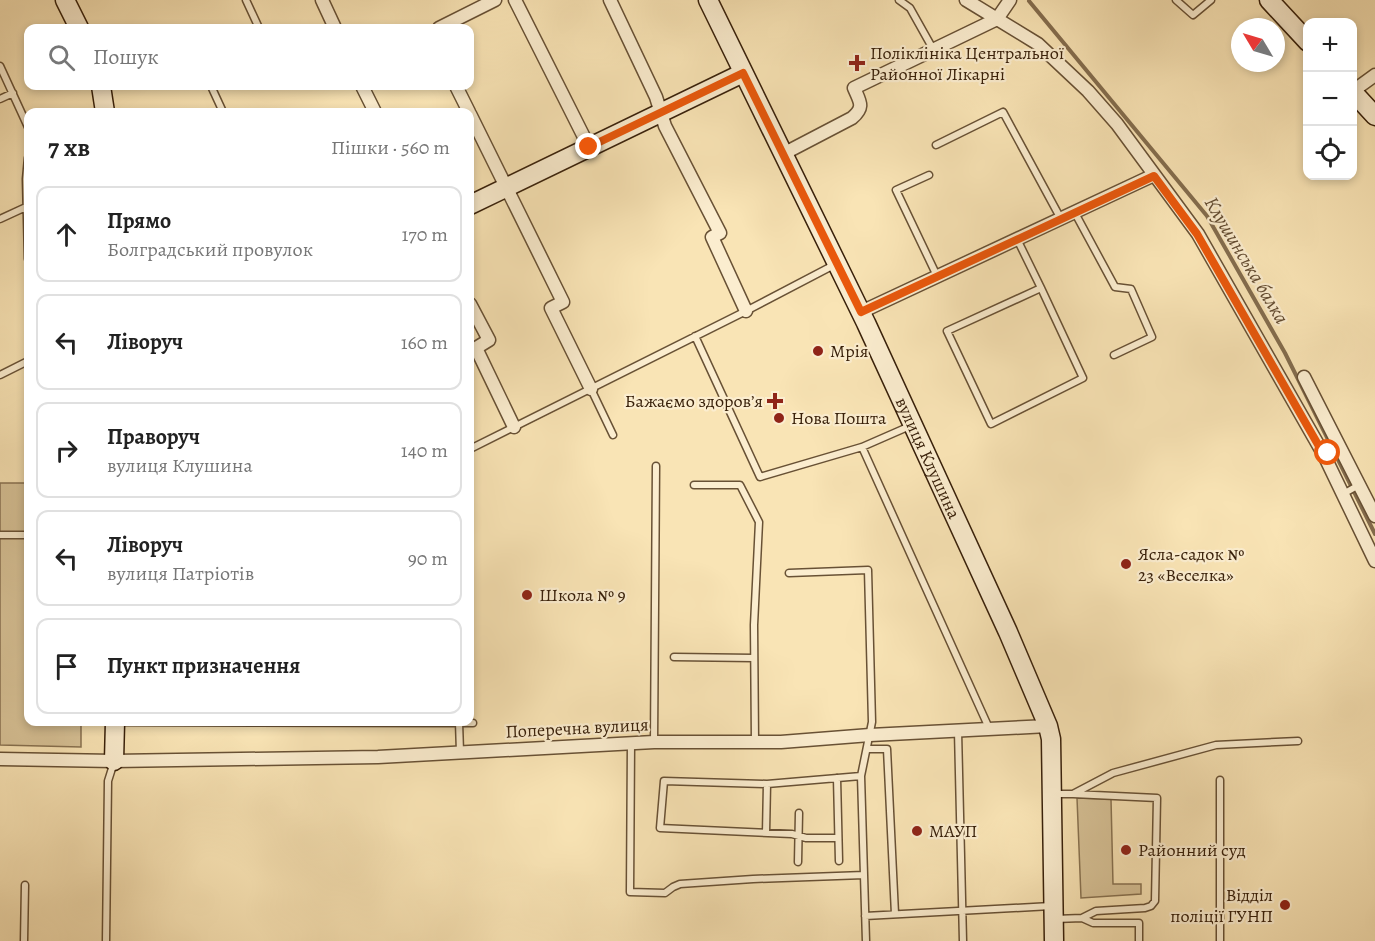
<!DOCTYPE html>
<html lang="uk">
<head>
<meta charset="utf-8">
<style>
	:root { --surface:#fff; --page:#f2f2f2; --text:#222; --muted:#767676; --line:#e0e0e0 }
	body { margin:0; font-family:Alegreya,serif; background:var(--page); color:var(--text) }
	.controls { position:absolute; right:18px; top:18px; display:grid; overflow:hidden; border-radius:12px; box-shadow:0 3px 9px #0003 }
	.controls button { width:54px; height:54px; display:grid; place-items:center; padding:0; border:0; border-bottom:2px solid var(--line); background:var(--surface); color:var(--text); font:30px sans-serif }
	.compass { position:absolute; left:1231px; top:18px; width:54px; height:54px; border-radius:50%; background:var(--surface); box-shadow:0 3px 9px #0003; rotate:308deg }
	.stop { position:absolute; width:18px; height:18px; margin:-14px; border:4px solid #ea580c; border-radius:50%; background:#fff }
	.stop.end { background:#ea580c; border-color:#fff; box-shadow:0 2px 6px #0008 }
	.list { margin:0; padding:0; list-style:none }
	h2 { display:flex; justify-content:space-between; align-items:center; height:78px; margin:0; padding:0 24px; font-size:26px }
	h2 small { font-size:20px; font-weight:400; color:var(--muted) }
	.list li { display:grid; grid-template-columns:39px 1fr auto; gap:18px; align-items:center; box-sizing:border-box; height:96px; margin:0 12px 12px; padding:0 12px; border:2px solid var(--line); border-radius:12px }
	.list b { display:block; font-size:22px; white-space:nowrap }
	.list p { margin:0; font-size:20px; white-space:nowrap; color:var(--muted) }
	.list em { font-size:20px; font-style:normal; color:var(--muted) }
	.icon { flex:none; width:33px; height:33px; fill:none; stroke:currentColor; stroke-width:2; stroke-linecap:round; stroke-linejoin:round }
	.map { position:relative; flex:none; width:1375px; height:941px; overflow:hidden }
	.search { position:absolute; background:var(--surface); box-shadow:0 3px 9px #0003; left:24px; top:24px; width:450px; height:66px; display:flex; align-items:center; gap:15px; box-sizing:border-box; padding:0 21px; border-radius:12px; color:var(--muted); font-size:22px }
	.panel { position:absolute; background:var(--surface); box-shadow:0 3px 9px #0003; left:24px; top:108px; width:450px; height:618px; border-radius:12px }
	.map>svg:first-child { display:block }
	.green { fill:#d8c398; stroke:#887251; stroke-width:1.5 }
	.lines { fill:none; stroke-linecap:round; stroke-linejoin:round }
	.stream { stroke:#846d4e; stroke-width:4 }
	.lane-casing { stroke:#685135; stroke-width:9 }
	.street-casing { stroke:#685135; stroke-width:15 }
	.secondary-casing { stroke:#38200a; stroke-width:21 }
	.lane { stroke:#fbedcf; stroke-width:6 }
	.street { stroke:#fbedcf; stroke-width:12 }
	.secondary { stroke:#fbedcf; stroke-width:18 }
	.route { stroke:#ea580c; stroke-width:8 }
	.poi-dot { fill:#8f2418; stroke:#fbedcf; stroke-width:2 }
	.labels { text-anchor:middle; stroke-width:4.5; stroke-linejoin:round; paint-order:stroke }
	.poi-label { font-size:18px; fill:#38200a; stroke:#fbedcf; text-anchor:start }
	.street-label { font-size:18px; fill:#38200a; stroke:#fbedcf }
	.water-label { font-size:20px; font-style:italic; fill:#644d32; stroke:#fbedcf }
</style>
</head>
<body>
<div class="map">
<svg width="1375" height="941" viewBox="0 0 1375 941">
	<rect width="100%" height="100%" fill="#f9e4b5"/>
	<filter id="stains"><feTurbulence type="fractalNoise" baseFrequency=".00333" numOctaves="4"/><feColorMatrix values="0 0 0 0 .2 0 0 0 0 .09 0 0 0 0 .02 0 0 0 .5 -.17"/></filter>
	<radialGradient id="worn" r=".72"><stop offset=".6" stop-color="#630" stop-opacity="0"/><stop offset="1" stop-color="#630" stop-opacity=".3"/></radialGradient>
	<path class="green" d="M0,483h28v239h53v25l-81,-2z
		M1077,798l34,1 2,85h28v10l-60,4z"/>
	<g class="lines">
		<path class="stream" d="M1029,1l178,215 78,137 90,181"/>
		<defs>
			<path id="lane" d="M246,0l13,28
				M899,0l11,8 23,41
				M1176,0l17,15 18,-15
				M0,66l28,61
				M211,86l12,26
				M0,99l13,-6
				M936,145l67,-33 58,107
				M28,158l-2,21 2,80
				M929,175l-33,15 41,86
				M1075,213l40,74 16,2 21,48 -38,18
				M0,219l26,-12
				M1017,239l24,49 42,90 -92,46 -44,-93 94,-43
				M695,336l65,141 102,-30 48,-21
				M0,375l28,-14
				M591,389l22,46
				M862,447l127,281
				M470,449l276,-138 88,-46
				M694,485h46l19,37 -5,103 1,117
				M1343,494l16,-9
				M0,535h28
				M789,573l79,-3 4,152 -11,54 5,165
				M674,657l80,1
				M118,722l355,1
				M459,722l1,30
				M958,731l5,210
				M654,742l2,-276
				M631,743l-1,149 35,1 8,-6 7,-3 73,-5 111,-4
				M867,749h20l8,165
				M837,778l2,83
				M1052,794h21l40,-21 103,-28 82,-4
				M1073,794l84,4 -2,103 -4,5 -6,2 -49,3 -14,7
				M766,833l1,-49
				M838,838h-32l-14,-4 -132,-6 4,-47 103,3 94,-8
				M798,862l1,-49
				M865,916l186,-10
				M1055,919l27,-1 11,5h46v18
				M24,941l1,-56
				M106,941l2,-160 6,-19
				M1220,941v-161"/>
			<path id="street" d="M322,0l13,28
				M515,0l74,147
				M610,0l46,97 9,29 55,107 -8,4 34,74
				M966,0l72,44 50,47 29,33 81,110 126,221 51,106
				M439,28l56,-28
				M362,86l13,26
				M456,86l13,26
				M1353,91l22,-16
				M470,114l93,188 -12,6 40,81
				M783,154l69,-36c13,-11 8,-16 2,-30l143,-69 13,-19
				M470,304l19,36 -13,8 38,79
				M861,312l293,-137
				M1304,377l71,139
				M0,759l114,2 264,-4 276,-15h127l89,-7 178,-9"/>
			<g id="secondary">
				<path d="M65,0l14,28"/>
				<path id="s1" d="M708,0l158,323 142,309 40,94 3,13 3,202"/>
				<path d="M1269,0l39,42"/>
				<path d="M101,86l4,26"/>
				<path d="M1352,91l23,25"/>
				<path d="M470,205l273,-132"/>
				<path d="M114,761l1,-39"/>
			</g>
		</defs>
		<use href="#lane" class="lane-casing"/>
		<use href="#street" class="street-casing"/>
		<use href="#secondary" class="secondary-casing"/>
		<use href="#lane" class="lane"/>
		<use href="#street" class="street"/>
		<use href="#secondary" class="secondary"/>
	</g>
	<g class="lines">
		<path class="route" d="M589,147l154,-74 118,239 293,-136 43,58 127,221 4,-2"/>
	</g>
	<g class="poi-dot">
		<path d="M854 54h6v6h6v6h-6v6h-6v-6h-6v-6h6z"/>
		<circle cx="818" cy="351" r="6"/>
		<path d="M772 392h6v6h6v6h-6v6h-6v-6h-6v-6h6z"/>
		<circle cx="779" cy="418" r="6"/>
		<circle cx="1126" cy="564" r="6"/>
		<circle cx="527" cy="595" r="6"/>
		<circle cx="917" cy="831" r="6"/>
		<circle cx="1126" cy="850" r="6"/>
		<circle cx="1285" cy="905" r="6"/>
	</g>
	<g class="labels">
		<g class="poi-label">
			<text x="870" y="59">Поліклініка Центральної<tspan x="870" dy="21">Районної Лікарні</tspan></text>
			<text x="830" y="357">Мрія</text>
			<text x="763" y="407" text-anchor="end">Бажаємо здоровʼя</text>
			<text x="791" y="424">Нова Пошта</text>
			<text x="1138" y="560">Ясла-садок №<tspan x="1138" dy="21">23 «Веселка»</tspan></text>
			<text x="539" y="601">Школа № 9</text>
			<text x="929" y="837">МАУП</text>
			<text x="1138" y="856">Районний суд</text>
			<text x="1273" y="901" text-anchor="end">Відділ<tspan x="1273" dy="21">поліції ГУНП</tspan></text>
		</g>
		<g class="street-label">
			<text dy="6" stroke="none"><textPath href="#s1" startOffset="508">вулиця Клушина</textPath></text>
			<text transform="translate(577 728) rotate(-3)" y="6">Поперечна вулиця</text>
		</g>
		<g class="water-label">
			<text transform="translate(1247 260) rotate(59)" y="7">Клушинська балка</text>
		</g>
	</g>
	<rect width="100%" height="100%" filter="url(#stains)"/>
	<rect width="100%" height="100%" fill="url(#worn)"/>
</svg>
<div class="controls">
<button>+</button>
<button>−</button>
<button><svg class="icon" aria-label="locate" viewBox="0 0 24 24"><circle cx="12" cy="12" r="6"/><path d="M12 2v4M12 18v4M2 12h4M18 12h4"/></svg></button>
</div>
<svg class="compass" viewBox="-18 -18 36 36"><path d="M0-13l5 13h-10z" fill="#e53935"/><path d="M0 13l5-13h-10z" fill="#767676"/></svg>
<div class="stop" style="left:1328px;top:453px"></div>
<div class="stop end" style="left:589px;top:147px"></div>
<div class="search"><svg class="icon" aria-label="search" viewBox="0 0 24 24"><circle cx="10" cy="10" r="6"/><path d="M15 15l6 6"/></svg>Пошук</div>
<section class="panel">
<h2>7 хв<small>Пішки · 560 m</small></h2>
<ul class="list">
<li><svg class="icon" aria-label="ahead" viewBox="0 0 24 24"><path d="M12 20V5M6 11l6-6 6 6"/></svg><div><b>Прямо</b><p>Болградський провулок</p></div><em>170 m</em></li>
<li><svg class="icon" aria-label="left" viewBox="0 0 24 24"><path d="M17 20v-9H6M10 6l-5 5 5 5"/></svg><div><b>Ліворуч</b></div><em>160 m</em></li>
<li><svg class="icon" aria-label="right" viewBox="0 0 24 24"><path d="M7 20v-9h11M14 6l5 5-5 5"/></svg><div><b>Праворуч</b><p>вулиця Клушина</p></div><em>140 m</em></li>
<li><svg class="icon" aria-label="left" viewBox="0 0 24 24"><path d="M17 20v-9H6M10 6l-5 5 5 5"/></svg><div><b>Ліворуч</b><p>вулиця Патріотів</p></div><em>90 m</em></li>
<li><svg class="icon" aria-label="arrive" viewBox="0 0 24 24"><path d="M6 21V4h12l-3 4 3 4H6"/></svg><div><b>Пункт призначення</b></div></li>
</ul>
</section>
</div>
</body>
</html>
